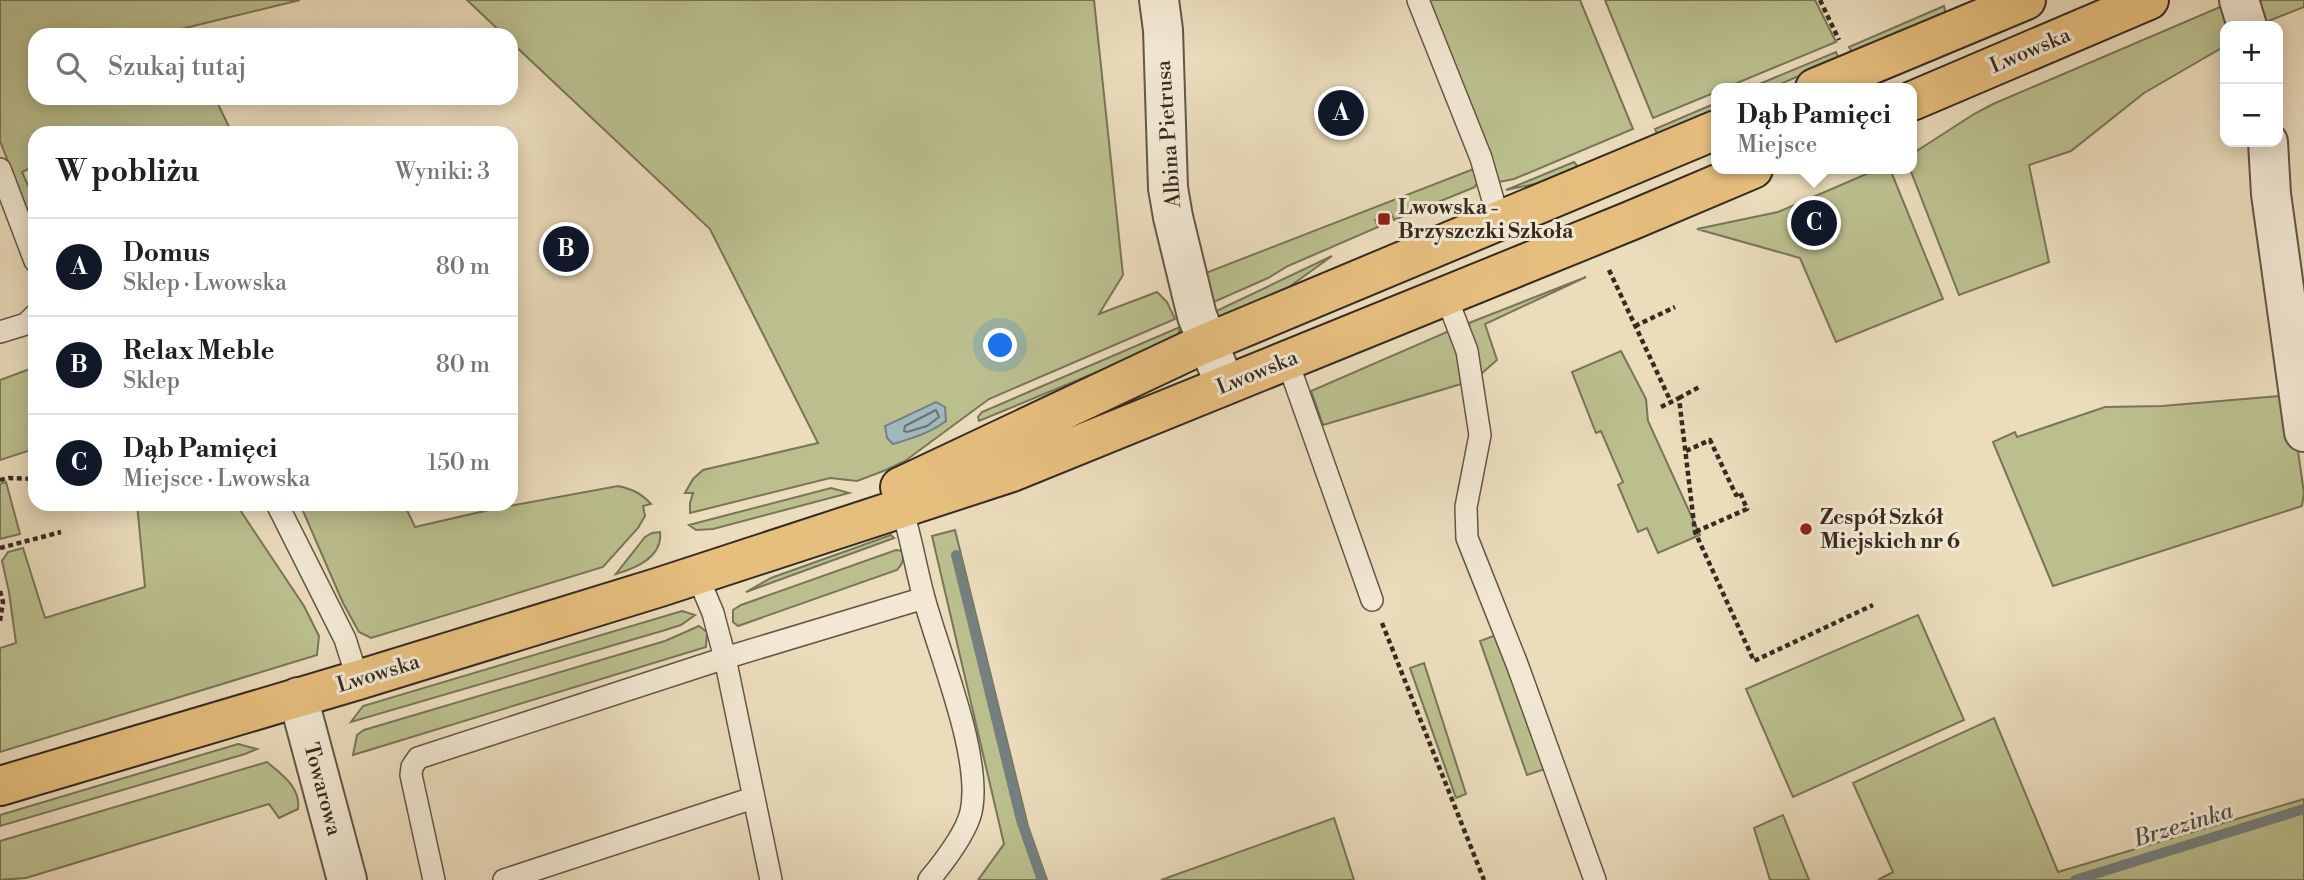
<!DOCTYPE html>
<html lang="pl">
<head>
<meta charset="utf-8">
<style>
	:root { --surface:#fff; --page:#f6f6f6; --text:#202124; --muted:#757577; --line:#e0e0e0; --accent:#111827 }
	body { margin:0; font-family:"Libre Bodoni",serif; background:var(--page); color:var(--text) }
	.controls { position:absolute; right:21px; top:21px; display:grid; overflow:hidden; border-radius:14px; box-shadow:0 4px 18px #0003 }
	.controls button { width:63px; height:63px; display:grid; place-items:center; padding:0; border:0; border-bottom:2px solid var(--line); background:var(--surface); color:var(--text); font:35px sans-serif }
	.you { position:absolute; left:1001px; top:346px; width:24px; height:24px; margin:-18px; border:5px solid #fff; border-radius:50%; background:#1a73e8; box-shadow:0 0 0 10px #1a73e833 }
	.badge { display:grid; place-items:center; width:46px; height:46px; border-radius:50%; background:var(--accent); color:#fff; font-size:23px; font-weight:700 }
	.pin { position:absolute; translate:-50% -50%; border:4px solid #fff; box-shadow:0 2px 7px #0006 }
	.popup { position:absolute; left:1711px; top:83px; width:206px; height:91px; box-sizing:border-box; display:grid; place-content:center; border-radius:14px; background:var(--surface); filter:drop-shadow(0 2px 5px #0005); font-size:23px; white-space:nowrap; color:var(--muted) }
	.popup b { font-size:26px; color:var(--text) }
	.popup::after { content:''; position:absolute; left:50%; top:100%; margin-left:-14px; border:14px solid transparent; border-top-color:var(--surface) }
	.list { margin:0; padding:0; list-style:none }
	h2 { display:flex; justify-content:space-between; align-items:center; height:91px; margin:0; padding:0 28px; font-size:30px }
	h2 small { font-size:23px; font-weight:400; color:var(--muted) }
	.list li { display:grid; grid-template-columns:46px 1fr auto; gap:21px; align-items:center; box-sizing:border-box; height:98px; padding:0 28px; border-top:2px solid var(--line) }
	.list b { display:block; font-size:26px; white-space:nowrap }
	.list p { margin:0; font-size:23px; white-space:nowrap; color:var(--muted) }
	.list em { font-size:23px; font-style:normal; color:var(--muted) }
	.icon { flex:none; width:38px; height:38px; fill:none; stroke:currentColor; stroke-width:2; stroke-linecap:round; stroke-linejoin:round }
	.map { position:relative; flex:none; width:2304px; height:880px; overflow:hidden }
	.search { position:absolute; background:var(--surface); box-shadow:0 4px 18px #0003; left:28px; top:28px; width:490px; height:77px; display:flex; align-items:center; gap:18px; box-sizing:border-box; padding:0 24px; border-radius:21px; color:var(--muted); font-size:26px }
	.panel { position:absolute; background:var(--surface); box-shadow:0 4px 18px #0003; left:28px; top:126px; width:490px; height:385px; border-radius:21px }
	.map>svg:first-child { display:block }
	.green { fill:#bbbf8e; stroke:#787558; stroke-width:2 }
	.water { fill:#9fb8bd; stroke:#75807f; stroke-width:2 }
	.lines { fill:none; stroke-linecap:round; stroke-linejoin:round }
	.shore { stroke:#6a726f; stroke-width:2 }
	.stream { stroke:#75807f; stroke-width:10 }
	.lane-casing { stroke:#635748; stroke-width:24 }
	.street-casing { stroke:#635748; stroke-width:42 }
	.primary-casing { stroke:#362b21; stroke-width:42 }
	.path { stroke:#362b21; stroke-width:4.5; stroke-dasharray:5 3.5; stroke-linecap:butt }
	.lane { stroke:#f2e8d3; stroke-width:21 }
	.street { stroke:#f2e8d3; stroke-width:38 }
	.primary { stroke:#e6be7e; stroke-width:38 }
	.poi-dot { fill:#8f2418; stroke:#f2e8d3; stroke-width:2.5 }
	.labels { text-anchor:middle; stroke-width:6; stroke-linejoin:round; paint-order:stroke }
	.street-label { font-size:21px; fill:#362b21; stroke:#f2e8d3 }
	.poi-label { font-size:21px; font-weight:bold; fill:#362b21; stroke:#f2e8d3; text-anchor:start }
	.water-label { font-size:23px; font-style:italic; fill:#504e48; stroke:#f2e8d3 }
</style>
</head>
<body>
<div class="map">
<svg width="2304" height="880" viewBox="0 0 2304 880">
	<rect width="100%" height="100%" fill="#ebdcbc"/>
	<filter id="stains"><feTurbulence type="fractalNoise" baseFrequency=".00286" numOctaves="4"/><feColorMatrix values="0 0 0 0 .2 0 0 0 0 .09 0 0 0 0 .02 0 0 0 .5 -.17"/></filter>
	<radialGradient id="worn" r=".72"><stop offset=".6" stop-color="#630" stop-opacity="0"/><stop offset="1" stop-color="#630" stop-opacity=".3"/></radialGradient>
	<path class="green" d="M0,0h300l-119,29 3,6h-149v63h180l17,35h-197v33l-13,6 13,29v29l-35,-89z
		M467,0h627l29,275 -24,39 58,-22 10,10 8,17 -186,80 -84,62 -19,9 -29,11 -27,-3 -140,35v-10l3,-10h-8l8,-14 10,-9 115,-27 -108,-214 -199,-187v-7h-7z
		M1425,0h155l53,129 -119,50 -15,3 -4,-2z
		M1605,0h210l21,42 -111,46h-9v4l-63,26z
		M2255,0h49v7l-46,18z
		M1944,6l2,9 -93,39 -4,-7z
		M2220,7l7,2 9,17h-11v20l-81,47 -73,58 -42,14 20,97 -90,33 -49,-126h2v-15l62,-40 19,-10z
		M1836,52l3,7 -68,29h-21z
		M1716,103v8l-58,25 -3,-7z
		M1574,162l5,6 -25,12 -48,10z
		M1476,168l3,10 -4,9 -81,33 -3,-7 -16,7 3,7 -90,39 -20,12 -61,27 -9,-29z
		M1878,169h12l53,130 -107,43 -36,-84 -103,-29 81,-17z
		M1332,256l-57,41 -61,25 -4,-8z
		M1586,277l-101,47 12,36 -16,14 -10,-35 -2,-16z
		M1180,327l-3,12 -198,82 -1,-4 4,-5z
		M1449,331l19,51 -145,43 -12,-34z
		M1621,351l25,48 2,22 52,114 -42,18 -11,-25 -9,4 -20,-47 5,-3 -22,-51 -5,2 -24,-61z
		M35,367v76l-4,7 -31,10v-80z
		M2290,395l14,98 -2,13 -249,80 -60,-144 22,-10 2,5 88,-30 57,-1z
		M6,482l14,52 -20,5v-55z
		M618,486c14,3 23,7 33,18l-8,2 2,10 -7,12 -35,39 -232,71 -12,-6 -16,-29 -43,-99h104l11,23 78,-18z
		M831,488l18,5 -136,36 -17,1 -7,-5z
		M137,504h99l68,102 15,30 -2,19 -317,97v-104l16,-5 -7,-51 -7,-31 6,-9 15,-4 22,70 100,-31z
		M955,530l73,296 19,54h-69l26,-36 -72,-308z
		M660,532c3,25 -24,36 -44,42l29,-37 7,-4z
		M891,535l3,3 -148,54 25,-14z
		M896,550l6,1c2,8 1,13 -5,19l-159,56 -5,-4v-12l8,-5z
		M682,611l13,4 -14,10 -19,6 -311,91 12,-16z
		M1918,615l46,105 -171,77 -47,-108z
		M699,626l8,6 -1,15 -353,108 4,-20 7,-5 301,-89z
		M1496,635l52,133 -21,7 -47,-134z
		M1424,663l42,131 -10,4 -46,-130z
		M1994,718l64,154 246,-73v81h-426l15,-8 -40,-89z
		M238,744l19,5 -12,5 -245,72v-11z
		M267,762c14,12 34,25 31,47l-19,9 -10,-14 -243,74 -26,2v-39z
		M1783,815l26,65h-39l-16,-52z
		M1334,818l20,62h-193z"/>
	<path class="water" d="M936,402l9,5 1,14c-16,12 -33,17 -53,23l-6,-6 -2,-12z"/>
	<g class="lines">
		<path class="shore" d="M936,410l3,7 -12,9 -20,6 -3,-1 1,-5z"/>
		<path class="stream" d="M956,555l65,265 21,60
			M2075,880l229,-71"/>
		<defs>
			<path id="lane" d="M1418,0l63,158 18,63
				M0,169l35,92
				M1446,296l21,55 13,84 -14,72 1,31 50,126 78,216
				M0,332l26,-8 9,-9
				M1287,360l85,240
				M899,499c11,32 16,66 25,99 15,56 59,160 47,214 -5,21 -28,51 -42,68
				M277,504l68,135 13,41
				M697,575l16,38 12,45 46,222
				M434,880l-23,-105 1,-8 6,-9 307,-100 199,-60
				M504,880l249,-82"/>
			<path id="street" d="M1159,0l4,30 5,158 5,29 24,99 28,69
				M2239,0l8,26
				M2268,142l3,52 33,238
				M298,697l49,183"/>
			<path id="primary" d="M1815,88l211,-88
				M1912,101l237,-101
				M900,487l297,-140 519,-217
				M0,786l358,-106 302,-93 352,-115 618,-251 123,-52"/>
		</defs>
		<use href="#lane" class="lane-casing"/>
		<use href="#street" class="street-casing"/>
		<use href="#primary" class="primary-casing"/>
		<path class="path" d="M1820,0l19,40
			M1609,270l62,132
			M1635,326l40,-19
			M1679,398l22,-12
			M1661,407l18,-9 16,134 59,129 119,-56
			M1686,451l24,-11 26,55 4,-3 7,17 -52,23
			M0,480l9,-2 26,1
			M0,548l61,-16
			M0,591l3,11 -3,19
			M1382,623l102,257"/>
		<use href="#lane" class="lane"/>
		<use href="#street" class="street"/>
		<use href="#primary" class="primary"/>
	</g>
	<g class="poi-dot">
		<rect x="1377" y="212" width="14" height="14" rx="3.5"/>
		<circle cx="1806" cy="529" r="7"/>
	</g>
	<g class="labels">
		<g class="street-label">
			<text transform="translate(2030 50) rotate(-23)" y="7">Lwowska</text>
			<text transform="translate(1168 134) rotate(-94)" y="7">Albina Pietrusa</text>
			<text transform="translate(1257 372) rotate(-22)" y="7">Lwowska</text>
			<text transform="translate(378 673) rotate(-17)" y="7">Lwowska</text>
			<text transform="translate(323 789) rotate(75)" y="7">Towarowa</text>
		</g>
		<g class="poi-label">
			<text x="1398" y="214">Lwowska -<tspan x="1398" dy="24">Brzyszczki Szkoła</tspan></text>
			<text x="1820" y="524">Zespół Szkół<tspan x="1820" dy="24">Miejskich nr 6</tspan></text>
		</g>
		<g class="water-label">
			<text transform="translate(2183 824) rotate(-17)" y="8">Brzezinka</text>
		</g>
	</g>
	<rect width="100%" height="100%" filter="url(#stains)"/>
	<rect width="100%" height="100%" fill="url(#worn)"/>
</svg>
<div class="controls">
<button>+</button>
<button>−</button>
</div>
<div class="you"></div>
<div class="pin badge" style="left:1341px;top:113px">A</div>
<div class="pin badge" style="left:566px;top:249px">B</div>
<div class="pin badge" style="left:1814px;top:223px">C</div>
<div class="popup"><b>Dąb Pamięci</b>Miejsce</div>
<div class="search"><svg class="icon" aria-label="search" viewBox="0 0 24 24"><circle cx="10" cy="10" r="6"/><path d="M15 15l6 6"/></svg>Szukaj tutaj</div>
<section class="panel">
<h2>W pobliżu<small>Wyniki: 3</small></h2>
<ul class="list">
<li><span class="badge">A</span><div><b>Domus</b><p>Sklep · Lwowska</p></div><em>80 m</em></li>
<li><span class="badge">B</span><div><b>Relax Meble</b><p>Sklep</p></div><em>80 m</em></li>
<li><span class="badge">C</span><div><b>Dąb Pamięci</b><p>Miejsce · Lwowska</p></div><em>150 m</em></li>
</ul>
</section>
</div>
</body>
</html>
